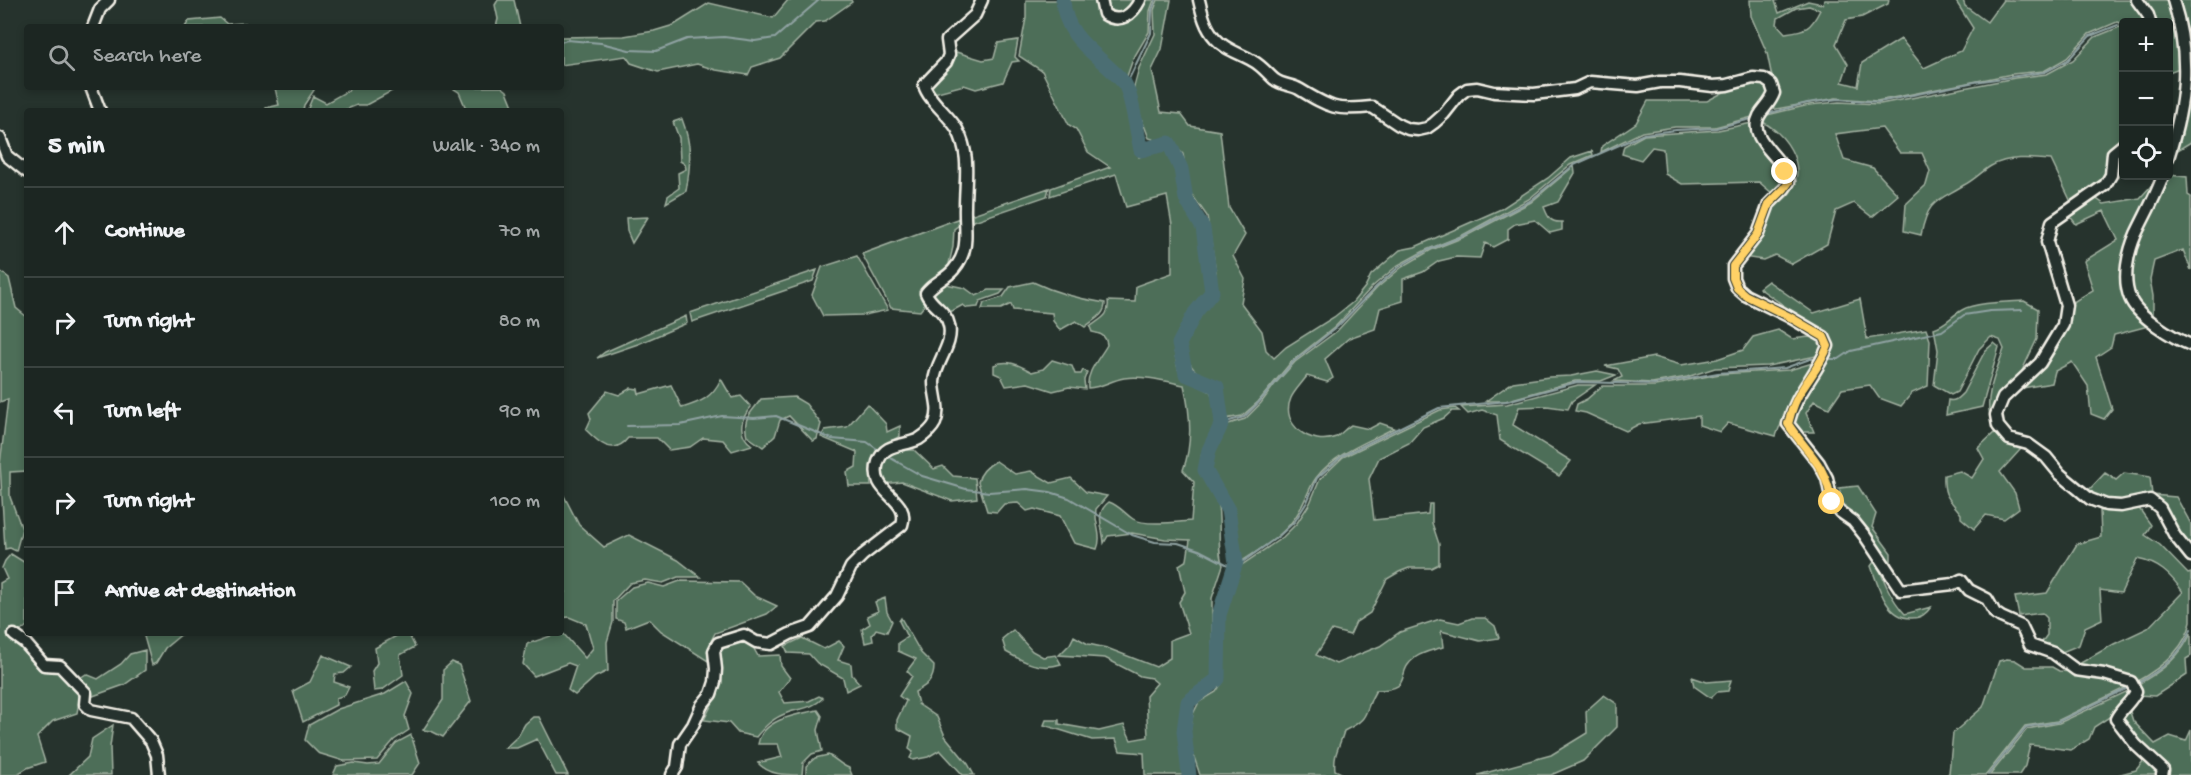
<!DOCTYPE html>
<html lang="en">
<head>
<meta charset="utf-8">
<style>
	:root { --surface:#1c2622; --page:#29322f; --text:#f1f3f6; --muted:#a0a5a5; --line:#3a4340 }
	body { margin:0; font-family:"Gochi Hand",sans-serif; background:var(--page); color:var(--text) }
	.controls { position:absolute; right:18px; top:18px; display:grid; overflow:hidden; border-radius:6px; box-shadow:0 3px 9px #0003 }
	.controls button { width:54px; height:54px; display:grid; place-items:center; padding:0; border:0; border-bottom:2px solid var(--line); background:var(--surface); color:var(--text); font:30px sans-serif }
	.stop { position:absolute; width:18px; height:18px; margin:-14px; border:4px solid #ffd166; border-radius:50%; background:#fff }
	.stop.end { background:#ffd166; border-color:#fff; box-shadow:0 2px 6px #0008 }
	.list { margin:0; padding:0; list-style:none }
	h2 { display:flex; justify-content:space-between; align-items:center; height:78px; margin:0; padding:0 24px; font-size:26px }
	h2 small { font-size:20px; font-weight:400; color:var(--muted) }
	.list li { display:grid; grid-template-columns:39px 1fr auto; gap:18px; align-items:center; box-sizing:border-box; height:90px; padding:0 24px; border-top:2px solid var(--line) }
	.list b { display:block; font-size:22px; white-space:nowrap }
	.list em { font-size:20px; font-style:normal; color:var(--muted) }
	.icon { flex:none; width:33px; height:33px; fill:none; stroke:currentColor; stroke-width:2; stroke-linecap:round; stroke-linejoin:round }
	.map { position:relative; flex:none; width:2191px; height:775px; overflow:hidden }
	.search { position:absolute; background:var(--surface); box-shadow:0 3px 9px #0003; left:24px; top:24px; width:540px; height:66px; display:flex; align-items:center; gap:15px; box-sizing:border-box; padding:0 21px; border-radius:6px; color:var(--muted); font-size:22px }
	.panel { position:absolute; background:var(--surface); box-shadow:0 3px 9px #0003; left:24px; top:108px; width:540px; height:528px; border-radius:6px }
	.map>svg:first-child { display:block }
	.green { fill:#4e6e58; stroke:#a1b0a0; stroke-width:1.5; fill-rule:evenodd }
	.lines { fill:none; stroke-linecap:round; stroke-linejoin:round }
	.stream { stroke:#8fa2a2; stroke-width:2 }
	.river { stroke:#4c6e73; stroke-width:15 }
	.minor-casing { stroke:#f4f1e8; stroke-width:15 }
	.minor { stroke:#26332d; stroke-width:10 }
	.route { stroke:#ffd166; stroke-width:8 }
</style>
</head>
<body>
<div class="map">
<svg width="2191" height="775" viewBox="0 0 2191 775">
	<rect width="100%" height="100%" fill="#26332d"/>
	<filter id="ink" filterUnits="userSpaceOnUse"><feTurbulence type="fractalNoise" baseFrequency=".0167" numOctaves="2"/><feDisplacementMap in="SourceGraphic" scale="12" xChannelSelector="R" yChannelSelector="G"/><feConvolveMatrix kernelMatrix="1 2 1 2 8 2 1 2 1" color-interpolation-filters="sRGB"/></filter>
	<g filter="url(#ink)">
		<path class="green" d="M498,0h16l6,27h-24l2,-8 -3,-14z
			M788,0h63l1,2 -27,19 -9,1 -36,36 -28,9 -4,8 -32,-5 -19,-6 -39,8 -27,-9 -5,-7 -65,9v-28l63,-1 30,-5 20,-6 35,-22 64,15z
			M1026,0h35v16l21,33 42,37 15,71 26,-9 3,8 11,14 3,33 17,27 7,37v23l-18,25 -10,17 -4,18 4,19 6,9 27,14c2,9 8,23 6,32 -3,12 -15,21 -16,34 -2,17 11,27 16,43 5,18 -1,50 6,64l-11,33v80l-27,22 -6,34 4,41h-38l-1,-22 -24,-2 -4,-12 -24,1 -48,-15 2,-5h13v4l40,7 25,-6 7,15 17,-3 -2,-41 11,-13 -6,-5 -11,-2 -35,-18 -46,-3 11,-11 4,-8 14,8 19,4 49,19 14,-9v-18l19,-7 -10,-31 6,-10 -6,-27 8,-5 3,-20 -25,-1 -33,-6 -24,3 -4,7c-1,-16 -10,-30 5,-41 11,4 15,11 24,17 11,7 44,3 58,2l3,-39 -11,-12c10,-26 7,-59 1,-85 -19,-4 -42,-10 -60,-7 -15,3 -21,9 -36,10 -2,-16 11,-29 19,-43 -1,-10 -6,-11 -15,-13l-2,-5c10,-9 20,-10 18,-26l27,1 1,-16 36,-13v-48l-5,-29 -41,11 -10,-33 -66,22 1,-8 59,-21 -22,-15 -12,-23 -7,-4 -27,-54 -23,-15 7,-38z
			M1065,0h34l16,22 28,-22h11l-4,11 -1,21 -16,27 -8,23c-23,-22 -59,-47 -60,-82z
			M1103,0h35l-12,15h-17z
			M1158,0h13l-9,49 -10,21 9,42 20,2 9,12 30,5 9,77 16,27 -12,21 12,23 -4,24 21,28 4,19 8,8 12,-11 48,-30 19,-15 12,-15 6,-12 29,-25 15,-3 86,-38 47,-31 23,-20 21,-7 1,4 -23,10 -41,34 -68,37 -35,14 -28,15 -26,22 -37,40 -43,34 -34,41 -16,14 -17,3 -4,-34c-24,-12 -32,-12 -37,-42l32,-52v-19l-9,-56 -17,-24 -7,-38 -14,-14h-13l-7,-2 -17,-44 7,-26 16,-34 -1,-24z
			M1750,0h28l-3,1 4,12 29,-12 14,3 3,-4h64l-1,4 -26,13 -16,3 -10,24 12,20 -6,18 16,4 4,-23 39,-24 23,29 37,-17 12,-23 -18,-28h8l2,6 22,16 16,-22h132l12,22h-23l-1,114c-18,16 -11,13 -17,33 -5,17 -22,25 -35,33l-20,-42c-20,-2 -43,-4 -60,6 -10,6 -17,14 -27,19 -28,17 -36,15 -43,50l-17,-4 2,-27 20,-19 4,-14 -8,-18h-22l-18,-25 -47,6 9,26 29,8 25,27 -26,22 -18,-14 -18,8 -9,33 -35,20 -17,-9 -12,5 -20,-3c10,-16 19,-33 30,-47 6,-8 15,-12 19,-20 15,-28 -8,-57 -31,-69l2,-5 46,-11 30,-3 41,2 135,-26 32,-4 26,-14 22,-23 25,-10 1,-4 -4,-1 -28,12 -22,24 -23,13 -32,3 -135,27 -41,-3 -65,12 5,-9 -3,-19 -6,-29 -16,-37zM1809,6l11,4c-10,20 -14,20 -35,23l-8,-9 1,-6 18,-10z
			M2140,0h29l12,38 1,29 -13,5 -1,-50h-16z
			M2175,0h16v142l-18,11 10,-38z
			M220,18l7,6 19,-1 -7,4h-54l4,-6z
			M1018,40l-3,17 4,4 -7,1 -9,20 -27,7 -12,-4 -30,8 -4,-6c5,-14 20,-20 26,-35l27,8 11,-2 4,-15z
			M1757,82l8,1 6,13 -15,20 -41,11h-40l-33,5 -41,20 1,-6 34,-23 12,-22h59l17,-9z
			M278,87h33l3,3 -10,15 -1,6h-38l1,-3 13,-3 -4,-17z
			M348,87h51l-33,18h-9l-15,6h-35l6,-15 13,7 23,-13z
			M451,87h51l5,4 8,20h-48l-8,-19z
			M682,119c10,26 9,44 4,72l-20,12 2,-7 11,-8 -1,-15 8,-4 -1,-5 -5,-3 -1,-23 -6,-16z
			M1752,123c-1,26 18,35 32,54l-2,7 -9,10 -14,-12 -77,2 -17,-10 -2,-25 -11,-2 -11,13 -19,-6 2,-8 20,-11 74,-5z
			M1574,166l1,7 -17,29 -14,5c4,10 6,16 18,15v8l-12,3 -15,-13 -20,4 -7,5v10l-15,8 -8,-4 -5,15 -24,-1 -17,4 -16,11 -20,7v22l-23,7 -5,21 -26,9 -24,21 8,19 -6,4 -20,-6c-5,7 -13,15 -16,22 -12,27 21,49 45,39 5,-3 10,-9 15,-12l18,4 11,-6 14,5c-26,14 -59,25 -78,50 -8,11 -12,28 -22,41 -14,20 -39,33 -58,46l2,-5 -9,-51 -20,-40 1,-15 15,-29 20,-6 16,-16 14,-19 20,-22 42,-31 40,-43 25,-21 29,-17 33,-13 67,-35z
			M2169,175l18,2 1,18 3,2v73l-8,-20 -29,11 -4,18 3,17v22c-6,-6 -15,-12 -20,-20 -16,-24 21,-97 32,-122z
			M2160,176l-37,101 29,48 -38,10 -3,12 -15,10 16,52 -8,10 -13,-5 -3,-28 -16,-24 -17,9 -3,12 -30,5v-6l20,-18 28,-60 23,-14 -9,-29 34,-21 -14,-29 -28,13 -7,-9 26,-17 9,6 36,-6z
			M1049,188l-2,8 -76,26 -1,-7z
			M648,217l-16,26 -5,-12 -1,-13z
			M960,218l-1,7 -5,4 -1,18 -5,21 -15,11 -9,20v7l-4,5 -29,-3 -29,-54z
			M857,256l31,54 -24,5 -41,1 -11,-21 10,-28z
			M817,270l-4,11 -121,41 -2,-9z
			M0,271l9,7 7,30 11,9v154l-17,1v25l12,32 -6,22 -6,-3 -5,1 -5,-85 8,-65 -8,3z
			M1768,281l46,32 46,-14 7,40 59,-10 4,11 -2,46 -16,7 -11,13 -22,-8 -9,-13 -28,4 -13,19 -15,-7 -8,12 8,19h-12l-10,-8 4,-16 34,-59 -30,-32 -41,-29z
			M1033,282c23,11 46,17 72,21 0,13 -11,16 -20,24l-9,-6 -16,9 -7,-9 -1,-8 -39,-3 -2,-6 -10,5h-19l2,-6 19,-6 7,-10z
			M946,284l19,4 11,8 13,-6h15l-4,4 -20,7 -2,6 -11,1 -4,-3 -13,7 -17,-13 -2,-7 5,-6z
			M2024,301l14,8 -1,30 -18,38 -27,44c-10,-21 5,-51 12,-72l-4,-9 -9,-3 -12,12 -22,43 -6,3 -17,-10 4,-35 -4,-22c13,-4 17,-12 28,-18 13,-8 46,-8 62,-9z
			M686,316l1,7 -49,21 -41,14 8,-6z
			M1778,330l14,9 17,-2 12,4 3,5 -3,9 -53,11 -53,2 -28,9 -35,6 -38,-2 8,-4 -4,-8 -13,-3 49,-9 27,8 36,-6 26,-9 10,-13z
			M1994,343l5,4 -17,60 -36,8 2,-15c7,2 10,-2 15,-7l22,-42z
			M1052,360l20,6 3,8h6l2,-4 4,2 -3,8 1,9 -16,-2 -16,4 -25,-8 -22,3 -5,-10 -7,-3v-8c15,-6 25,0 38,7l11,-3z
			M1819,361l-40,67 -3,8 -48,-13 -8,9 -21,-7v-9l-60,8 -13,7 -40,-18 -11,-2 2,-7 10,-5 15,-13h53l65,-12 69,-4z
			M1597,371l19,4 -15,6h-26l-70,20h-19l27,-19 36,-5 22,-1z
			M721,379l11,19 9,-2 10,11c-11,12 -14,27 1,38l-20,6 -9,-11 -20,-2 -13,9 -21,3 -12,-12h-29c-15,19 -30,4 -42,-8l5,-11 -2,-6 18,-22 12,4 12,-7 7,1 1,5 32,-9 11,23c19,-6 30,-10 39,-29z
			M1578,385h17l-23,16 -4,8 -21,-3 -28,1 -6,18 58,36 -12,15 -59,-36 -3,-25 -15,-5 -14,4 -7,-7 46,-3z
			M794,397l12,7 15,20 -4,15 -4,2 -24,-25 -9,4 -5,16 -12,11 -16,-11c-5,-19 4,-22 14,-37z
			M867,404l19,20 1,8 13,-6v10c-24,14 -32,21 -29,50h-22l-2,-14 9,-5 1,-15 -36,-15 4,-7 22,-3z
			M1455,408l4,3h-7l-8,7 -21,9 -14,16 -30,15 -10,21 5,41 54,-6 1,-10h3v19l7,21v20l-8,4h-22l-10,4 -12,7 -17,34 -14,9 -6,13 -18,-5 -16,25 20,9 44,-18 20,-14 40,-13 19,4 13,-5h13l10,8 4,12 -19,3 -39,-10 2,16c-9,3 -20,5 -27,10 -23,16 0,33 -40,33 -14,23 -3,27 -32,41 -4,15 -11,23 -9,39l10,5h-145l-8,-24 -2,-19 3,-18 6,-12 17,-10 8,-12 -2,-66 14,-45 47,-32 14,-14 13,-20 10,-24 23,-22 97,-47z
			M1994,433l27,16 -21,23 15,21 4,15 -15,11 -18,-4 -12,14 -13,-11v-4c-12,-16 -18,-17 -17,-39l16,-4 12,7 12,-19 -6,-11z
			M898,450h16l20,19 9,-3 10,10 22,2 2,20 -25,3 -50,-19 -19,2 -4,-9c3,-12 8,-19 19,-25z
			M996,461l19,13 16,-3 20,12 20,-5 15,14 21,4 -11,13c-2,15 7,26 1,40l-23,-6 -14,-27 -26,-7 -7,2 -9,-8 -14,1 -7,8 -10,-1 -9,-29c2,-10 9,-16 18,-21z
			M2105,473l11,7 8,-7 26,4 2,18 24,2 15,27v30l-44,-57c-16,-2 -27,7 -43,4 -6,-1 -12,-5 -18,-8z
			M1858,486l18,28 -4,13 19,26v16c-18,-24 -47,-51 -52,-81z
			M561,490l18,35 25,22 25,-12 49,25 22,17h-22l-15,6 -18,-3 -15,3 -17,18v21l-6,20 1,29 -13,6 -20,18 -7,-5 8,-24 -8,-3 -34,13 -11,-12 4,-20 35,-12 23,26 8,-10 -7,-24 -17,-7 -8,1v-24l5,-2 -5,-9z
			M2138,507l13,18 -6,10 15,10 28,29 3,-1c0,16 0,33 0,48 -5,29 -33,49 -57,62 -10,-19 -41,-8 -57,-18l37,-21 34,-16 35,-36c-13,-18 -24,-29 -46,-33l-16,34 -21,-3 2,29 -17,8 -6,18 -17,7 -23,-6 8,-11v-17l-5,-5 -23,3 -4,-19 32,-4 30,-49 24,-7 -1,-26 20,1z
			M11,554l16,10v62l-14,11 46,32 21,26 -3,18 -24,8 -16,16 8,25 -18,6 -11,7h-16v-192l7,-4 -5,-11 3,-7z
			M1876,559c7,20 14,39 29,55l26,-7c-5,7 -10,11 -19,11 -26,1 -34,-33 -41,-52z
			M680,581l60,1 15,14 22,10 -10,8 -52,19 -4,8 -3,20 -47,-30 -12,-12 -23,9 -2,-6 -8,-3v-18l16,-14 16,-4 16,4z
			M885,598l2,14 5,9 -5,11 -11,-3 -4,6 1,6 -8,2 -3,-14 8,-5 -3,-8 11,-5 -3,-9z
			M901,618l20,35 13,13c0,15 -7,19 -19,26l3,12 19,13 8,19 23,28 6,11h-11l-23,-25 -12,7 -15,3 -3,-2 3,-6 -4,-3 3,-13 -15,-8v-8l9,-19 -7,-5 13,-20 -5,-5 9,-12 -18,-8v-8l9,-6 -8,-16z
			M1013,630l19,21 11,6 13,-2 5,9c-20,7 -37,-2 -55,-12l-4,-13z
			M143,633h40l-18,15 -9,15 -4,2z
			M408,633l7,14 -15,8 3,20 -21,15 -8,1 -2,-20 5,-8 -2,-15 23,-13z
			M2191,633v23l-5,3 1,16 -32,21 -18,-1 -1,-10c22,-11 45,-28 55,-52z
			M802,638l22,11 15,-8 5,5 -6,14 13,4 1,11 8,9 -14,7 -3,-13 -26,-15 -8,-9 -21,-1 -3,-7z
			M749,640l9,16 22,-1 1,11 9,12 -11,14 6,11 24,-2 10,-5 4,2c-11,11 -22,10 -36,15 -14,5 -22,13 -31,24l-18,-4 -9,-10 -25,-3 14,-28 2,-40 6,-6z
			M145,650v20l-21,15 -31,11 -7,-11 -5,1 -4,-6 9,-6 12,5 23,-15 9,-10z
			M323,655l28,12 -7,6 -9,1 -1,8 15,5 -4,8 -9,3v7l-33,17 -10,-31 17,-9z
			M2007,659l8,1 11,7h26l7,4 18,1 52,14 -72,35 -32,5 -39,49h-40l3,-2 4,-40 30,-26 16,-46z
			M452,662l7,3 12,36 -28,36 -12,-6 -8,-1 20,-30v-30z
			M1692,677l15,5 24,-2 -3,11 -11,1 -6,6 -17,-12z
			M406,681l7,13 -8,22 4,14 -15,10 -17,20 -33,1 -26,-8 -13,-13 4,-15 29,-16 47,-15z
			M2128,691l1,5 -21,22 -14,9 -5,12 -18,11 -41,-5 -5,21 -6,9h-29l37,-46 32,-6z
			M1604,695l13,9v23l-34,34 -32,14h-73l73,-20 36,-22 -1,-22z
			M2129,709l4,12 22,23 15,-8 16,5 5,-11v45h-27l-46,-57z
			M818,710l4,6 -4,14 4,21 -10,3 -9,9 -1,12c-18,0 -33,0 -44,-12l24,-6 -4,-13h-20c4,-25 40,-30 60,-34z
			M533,717h6l29,58h-12l-19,-36 -20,9h-12l13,-12 7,-12z
			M113,725l-3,22 1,28h-42l19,-18 4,-18z
			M411,735l9,28 -8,12h-79l4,-9 17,-3 14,2 11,-1 17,-21z
			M828,755c9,4 12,10 21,13l3,7h-46v-9l9,-8z
			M2144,760l15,12v3h-42l19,-5z"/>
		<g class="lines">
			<path class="stream" d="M561,42l6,-2 34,3 28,7 27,1 31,-12 37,-2 31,4 20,-3 44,-38
				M1126,85l25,-52 1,-23 4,-10
				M1763,115l44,-12 31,-4 41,3 96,-20 70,-10 23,-12 22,-24 28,-11
				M1826,359h13l12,-8 91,-20 22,-16 26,-4 32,-1
				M1222,423l22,-6 15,-15 35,-41 43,-34 39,-40 24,-21 28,-16 35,-14 67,-35 44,-36 70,-31 32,-4 40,-2 39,-10
				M627,426l53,-1 42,-9 32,2 22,-2 56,23 35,3 13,9
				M887,456l35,20 44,13 23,3 38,-3 23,3 19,6 63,37 23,7 23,1 21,7 35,18 45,-32 16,-15 12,-19 10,-24 25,-22 97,-48 68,-7 70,-19 78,2 63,-11 67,-5 25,-9h7
				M2135,684c24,-12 47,-29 56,-55
				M1988,775l38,-48 31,-5 73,-35"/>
			<path class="river" d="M1063,0c2,41 38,55 61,83 7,8 14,54 17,67l28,-7 12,26 5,30 17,29 9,64 -17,21 -16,31 7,30 31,13 5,36 -13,27 -4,20 23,40 8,52 -17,53 -1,64 -30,23 -4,29 5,44"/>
			<defs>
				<path id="minor" d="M1101,0l3,14c16,11 29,0 36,-14
					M1199,0c3,13 6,27 16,38 10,12 25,15 38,23 9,5 14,12 21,18 7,6 18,6 25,10 31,19 37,22 73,18l27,18 9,4 10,1 9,-2 7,-5 10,-9 15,-19 8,-6 10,-1 17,4 40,2 41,-5 15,-7 48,4 22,-4h20l33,4 14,-1 26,-7 11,1 7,5 3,9c-4,11 -10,14 -15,23 -10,19 13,35 22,49 3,5 5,11 8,17l-5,7 -15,15 -11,30 -25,32v12l4,10 8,7 43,21 36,21 4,9c-11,29 -32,46 -40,78l31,39 8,15 5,24 8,10 13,9 12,15 36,54 52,-6 8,-4 8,10 18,9 8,14 6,4 20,9 9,19 23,8 23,17 28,4 27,8 5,9c-4,11 -15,17 -20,28l20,26 27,25 -1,5
					M2137,0l11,15 2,7
					M93,27l7,-18 9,-9
					M91,87l9,24
					M0,138l7,18 20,16
					M2124,144l-11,9 -2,22 -6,10 -53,37 -5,20 19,63 -3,20 -23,38 -37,35 -7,17 2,11 11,13 19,5 18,13 14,17 30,25 16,6 15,1 29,-6 10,8 15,28 16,20
					M2168,158c18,-56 23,-101 5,-158
					M2163,176c-7,20 -18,39 -27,58 -8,18 -14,45 -6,64 7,18 43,40 61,47
					M14,635l11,8 19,22 16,1 26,27 -1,11 6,6 40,8 20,23 6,14 2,20
					M672,775l5,-8 3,-23 13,-19 9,-20 9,-11 4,-12 1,-13 -2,-18 4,-8 26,-8 12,7 15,2 19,-10 20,-7 27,-31 14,-29 12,-12 39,-30c9,-28 -34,-31 -24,-63 7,-20 25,-15 41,-23 6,-4 13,-10 16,-16 6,-14 -1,-27 -1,-41 1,-20 20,-37 15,-57 -3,-15 -18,-19 -23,-32 8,-11 20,-14 28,-24 17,-20 10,-40 11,-62 0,-28 6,-52 -8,-78 -9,-15 -29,-29 -33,-44l22,-23 3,-7 -2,-15 28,-25 7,-15"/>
			</defs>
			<use href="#minor" class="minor-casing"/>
			<use href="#minor" class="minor"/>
		</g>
	</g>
	<g class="lines" filter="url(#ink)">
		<path class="route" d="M1785,172l4,10 -5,7 -15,15 -11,30 -25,32v12l4,10 8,7 43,21 36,21 4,9c-6,16 -16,28 -25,42 -8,11 -12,24 -15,36 21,32 36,37 44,78"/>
	</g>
</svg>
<div class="controls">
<button>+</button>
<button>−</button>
<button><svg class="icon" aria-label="locate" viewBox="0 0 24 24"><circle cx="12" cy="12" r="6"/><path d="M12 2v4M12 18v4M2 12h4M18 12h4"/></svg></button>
</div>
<div class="stop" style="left:1832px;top:502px"></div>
<div class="stop end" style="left:1785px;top:172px"></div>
<div class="search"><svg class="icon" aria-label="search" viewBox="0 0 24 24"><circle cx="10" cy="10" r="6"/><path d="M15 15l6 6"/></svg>Search here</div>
<section class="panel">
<h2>5 min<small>Walk · 340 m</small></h2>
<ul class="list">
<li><svg class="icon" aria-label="ahead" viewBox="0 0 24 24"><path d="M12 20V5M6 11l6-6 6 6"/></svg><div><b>Continue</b></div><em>70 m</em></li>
<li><svg class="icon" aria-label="right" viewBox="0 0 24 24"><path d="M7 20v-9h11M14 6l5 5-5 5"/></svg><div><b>Turn right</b></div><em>80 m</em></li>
<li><svg class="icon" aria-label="left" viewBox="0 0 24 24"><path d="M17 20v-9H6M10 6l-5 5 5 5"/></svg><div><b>Turn left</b></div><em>90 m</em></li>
<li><svg class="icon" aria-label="right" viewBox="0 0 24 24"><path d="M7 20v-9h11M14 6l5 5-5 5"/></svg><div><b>Turn right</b></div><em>100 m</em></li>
<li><svg class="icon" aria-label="arrive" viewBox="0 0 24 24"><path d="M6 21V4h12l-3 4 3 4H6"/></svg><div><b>Arrive at destination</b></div></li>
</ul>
</section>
</div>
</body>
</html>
